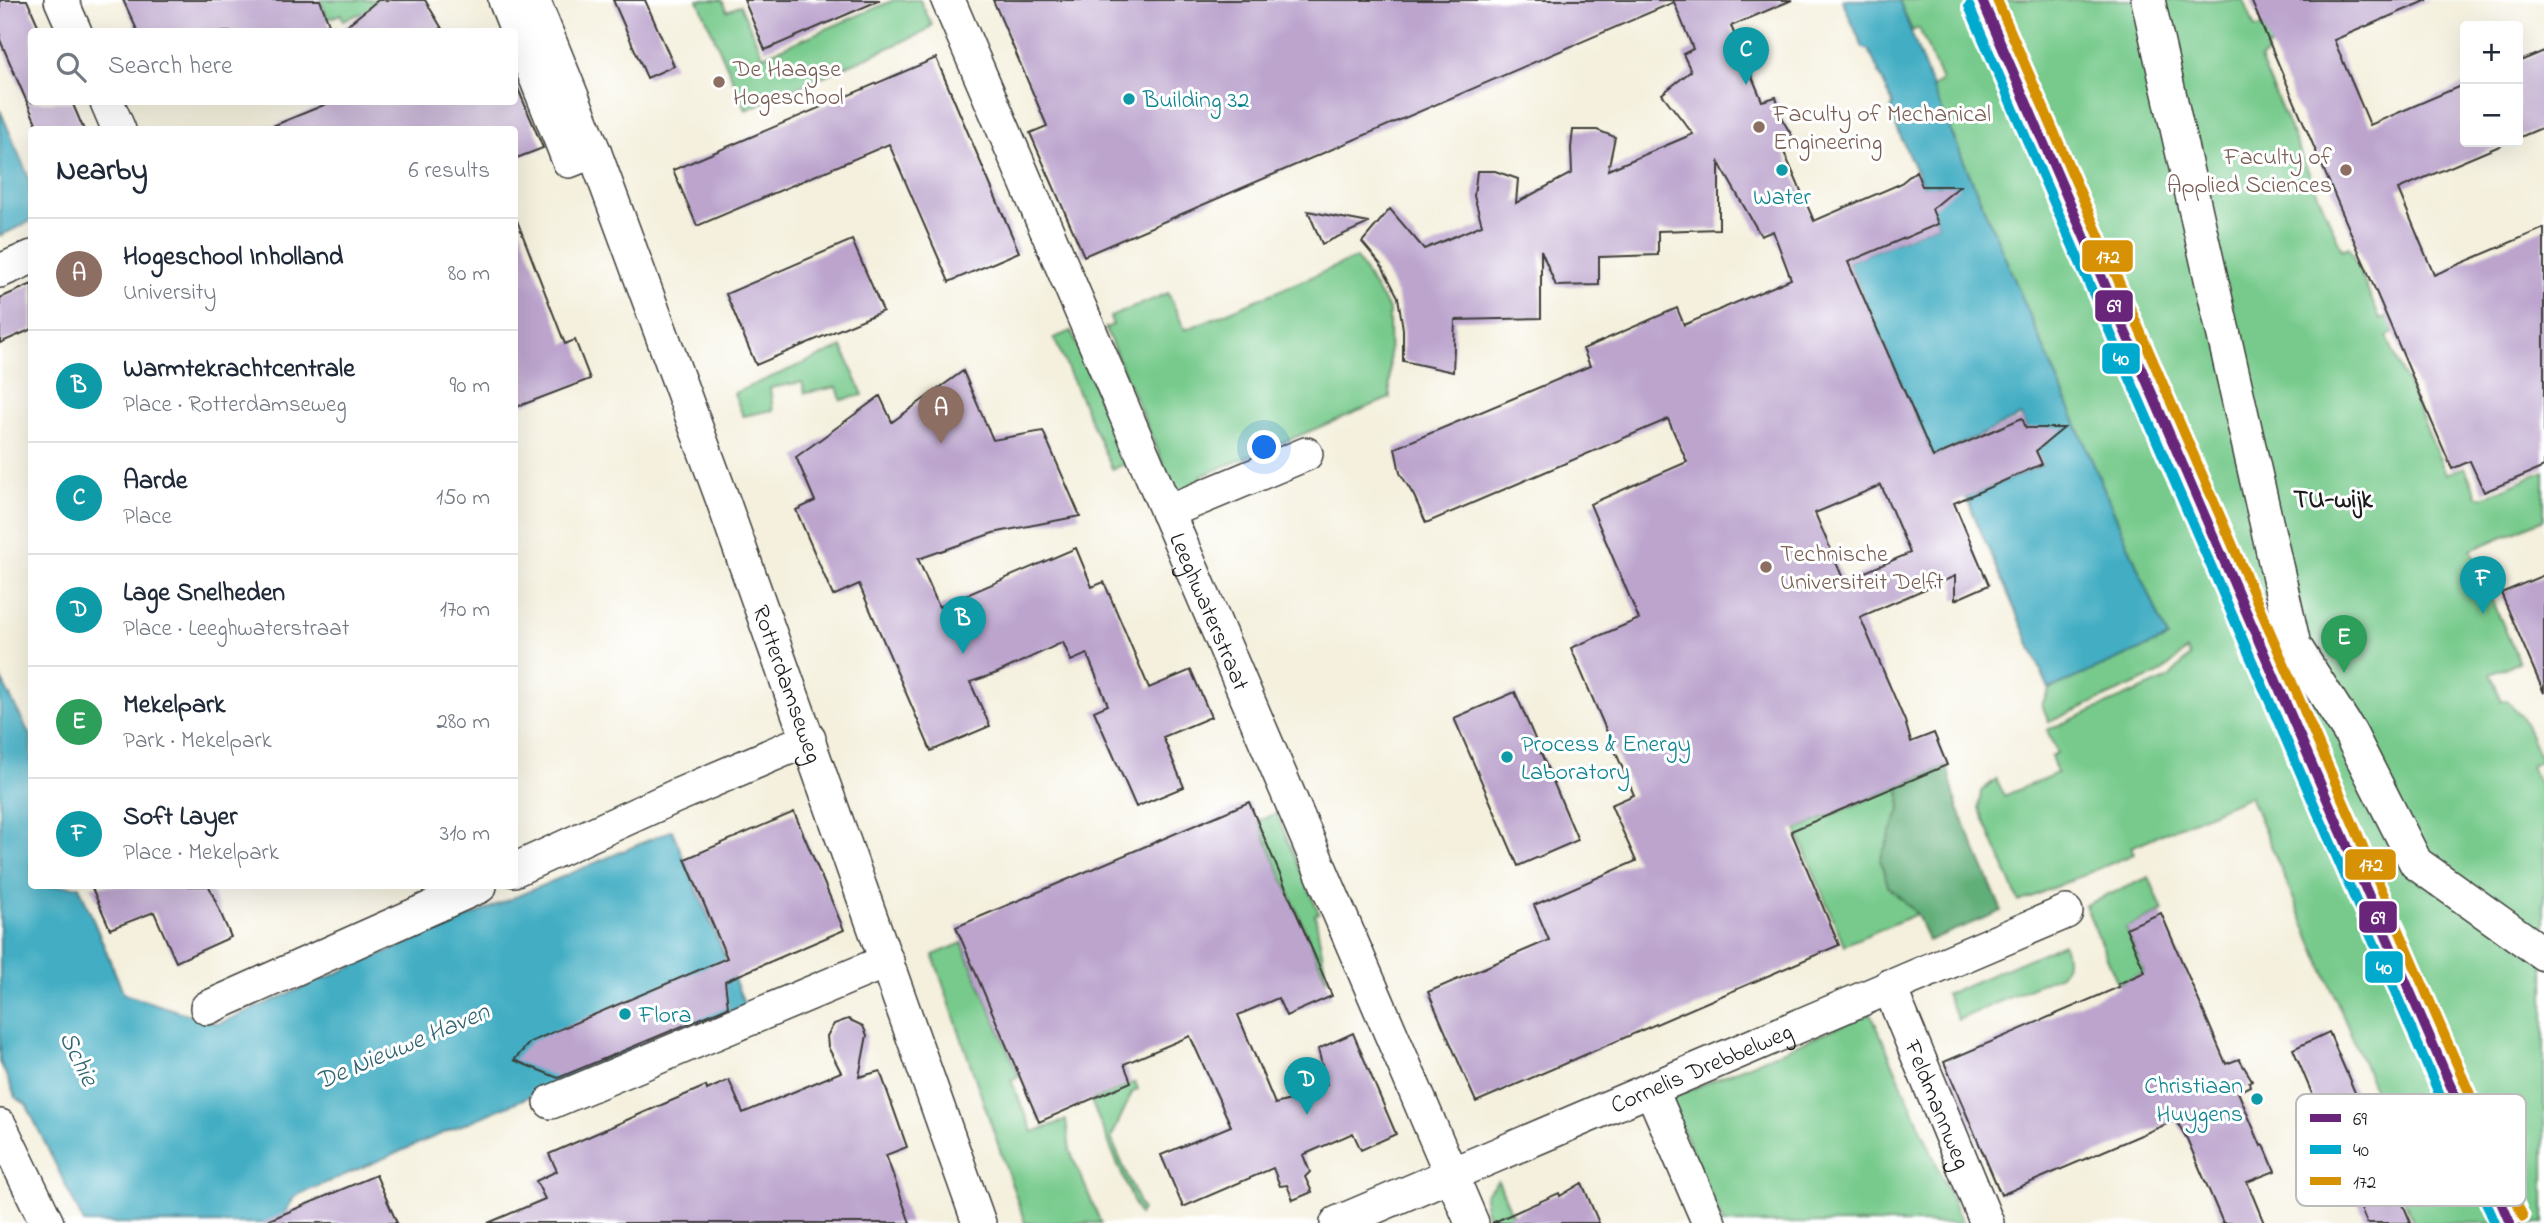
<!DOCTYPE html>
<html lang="en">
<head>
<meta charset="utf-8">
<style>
	:root { --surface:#fff; --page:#f6f6f7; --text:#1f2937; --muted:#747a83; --line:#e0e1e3; --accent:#1a73e8 }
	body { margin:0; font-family:"Indie Flower",sans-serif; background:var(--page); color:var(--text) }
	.controls { position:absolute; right:21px; top:21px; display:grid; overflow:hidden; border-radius:7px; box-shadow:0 7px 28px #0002 }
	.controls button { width:63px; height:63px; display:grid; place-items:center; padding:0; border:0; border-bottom:2px solid var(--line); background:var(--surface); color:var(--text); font:35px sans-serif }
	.you { position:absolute; left:1265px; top:448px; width:24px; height:24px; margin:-18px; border:5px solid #fff; border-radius:50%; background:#1a73e8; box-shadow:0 0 0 10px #1a73e833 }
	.badge { display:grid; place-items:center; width:46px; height:46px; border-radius:50%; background:var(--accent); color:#fff; font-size:23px; font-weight:700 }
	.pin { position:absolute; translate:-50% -58px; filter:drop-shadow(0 2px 4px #0008) }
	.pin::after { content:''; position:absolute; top:37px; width:24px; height:21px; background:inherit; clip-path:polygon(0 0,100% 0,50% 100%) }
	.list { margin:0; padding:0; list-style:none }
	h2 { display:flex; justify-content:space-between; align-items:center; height:91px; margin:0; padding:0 28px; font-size:30px }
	h2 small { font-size:23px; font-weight:400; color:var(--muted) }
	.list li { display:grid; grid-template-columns:46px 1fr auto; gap:21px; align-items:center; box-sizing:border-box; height:112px; padding:0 28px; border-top:2px solid var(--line) }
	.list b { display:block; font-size:26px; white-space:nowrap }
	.list p { margin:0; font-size:23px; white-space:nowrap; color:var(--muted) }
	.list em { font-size:23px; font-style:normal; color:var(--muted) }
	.icon { flex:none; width:38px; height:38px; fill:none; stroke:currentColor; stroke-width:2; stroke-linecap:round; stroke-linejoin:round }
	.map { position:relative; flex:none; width:2544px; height:1223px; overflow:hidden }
	.search { position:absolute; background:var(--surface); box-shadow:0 7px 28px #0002; left:28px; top:28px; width:490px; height:77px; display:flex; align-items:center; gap:18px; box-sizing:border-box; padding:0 24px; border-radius:7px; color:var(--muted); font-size:26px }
	.panel { position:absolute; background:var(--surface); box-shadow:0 7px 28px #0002; left:28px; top:126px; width:490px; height:763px; border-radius:7px }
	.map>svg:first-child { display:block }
	.green { fill:#77ca8c; stroke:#4a7354; stroke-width:2 }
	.forest { fill:#61ae78; stroke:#3e654a; stroke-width:2 }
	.water { fill:#43adc3; stroke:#306470; stroke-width:2 }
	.building { fill:#bca4cd; fill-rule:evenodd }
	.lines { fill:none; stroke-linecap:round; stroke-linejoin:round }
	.minor-casing { stroke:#3c3c39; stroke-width:36 }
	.minor { stroke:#fff; stroke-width:33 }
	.bus-1-casing { stroke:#fff; stroke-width:16 }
	.bus-2-casing { stroke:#fff; stroke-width:16 }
	.bus-3-casing { stroke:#fff; stroke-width:16 }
	.bus-1 { stroke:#68257a; stroke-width:10 }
	.bus-2 { stroke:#00a9ce; stroke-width:10 }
	.bus-3 { stroke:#d69104; stroke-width:10 }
	.education-dot { fill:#8d6e63; stroke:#fff; stroke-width:2.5 }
	.culture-dot { fill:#0f9aa8; stroke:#fff; stroke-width:2.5 }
	.labels { text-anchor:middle; stroke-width:6; stroke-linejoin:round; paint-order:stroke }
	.education-label { font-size:24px; fill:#785e54; stroke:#fff; text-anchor:start }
	.culture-label { font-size:24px; fill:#0d838f; stroke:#fff; text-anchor:start }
	.street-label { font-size:24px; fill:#1c1c1c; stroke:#fff }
	.neighbourhood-label { font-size:26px; font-weight:bold; fill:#1c1c1c; stroke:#fff }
	.water-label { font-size:26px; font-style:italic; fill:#306470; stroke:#fff }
	.key { fill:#fff; stroke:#bbb; stroke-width:2 }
	.key-label { font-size:19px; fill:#1c1c1c }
	.line-badge { stroke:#fff; stroke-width:2.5 }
	.badge-label { font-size:19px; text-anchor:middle; font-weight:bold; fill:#fff }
</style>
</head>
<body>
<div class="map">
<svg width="2544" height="1223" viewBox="0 0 2544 1223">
	<rect width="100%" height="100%" fill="#fff"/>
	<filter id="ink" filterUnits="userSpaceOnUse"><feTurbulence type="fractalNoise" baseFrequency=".0143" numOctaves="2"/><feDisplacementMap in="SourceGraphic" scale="14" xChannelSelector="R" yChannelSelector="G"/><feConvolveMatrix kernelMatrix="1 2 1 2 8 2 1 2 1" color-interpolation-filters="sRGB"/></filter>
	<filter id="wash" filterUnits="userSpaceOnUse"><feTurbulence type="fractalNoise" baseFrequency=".00686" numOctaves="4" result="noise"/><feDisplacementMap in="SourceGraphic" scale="28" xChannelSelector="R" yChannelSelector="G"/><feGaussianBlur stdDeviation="1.57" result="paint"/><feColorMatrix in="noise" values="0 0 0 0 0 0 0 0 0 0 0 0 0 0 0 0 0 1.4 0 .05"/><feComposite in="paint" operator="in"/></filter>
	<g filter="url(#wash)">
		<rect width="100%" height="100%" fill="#f4f0dd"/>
		<path class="green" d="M320,0h63l-10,8h-4l-4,4 -22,8 -2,-6 -13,5z
			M698,0h24l5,11 13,-6 23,51 131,-56h26l12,25 -7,7 -179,78z
			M1899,0h345l11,28 14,-2 7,16 -10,8 1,5 -7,4 82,191 7,-3 31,72 14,-3 5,12 -12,9 59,137 19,-7 12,29h9l58,-25v48l-73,31 48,112 -29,12 12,27 4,-1 16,16 20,45 -11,5 13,31v426h-130l-37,-88 14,-6 -2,-3 -14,6 -13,-30 15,-6 -127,-300 -119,51 3,7 -115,48 -40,-94 2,-17 15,-12 8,17 53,-23 -6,-17 6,-3 -10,-23 122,-52 21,-22 -3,-6 -26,23 -112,49 -7,-17 7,-16 119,-51 -236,-551 10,-6 -23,-53 -7,3z
			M1356,258l33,52 1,88 -189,78 2,8 -26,12 -72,-168 8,-3 -3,-8 58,-24 17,37z
			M1071,331l55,133 -14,5 -58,-131z
			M842,347l21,48 -22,5 -4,-13 -32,6 -3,-11 -32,6 3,22 -30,6 -9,-23z
			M1899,786l2,20 -8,23 -5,57 29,28 -73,31 -48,-115z
			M1276,813l43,100 -4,1 12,67 -69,-160z
			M2149,877l14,34 -37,17 19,44 -27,12 -33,-79z
			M962,943l57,133 -8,4 22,52 33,-12 4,31 31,72h-76l-92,-268z
			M2063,944c4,12 5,21 -3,31l-102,45 -12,-26z
			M1871,1013l91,210h-239l-54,-124z
			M1135,1082l3,7 -6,4 -21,45 31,72 -3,5 -48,-114z
			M1498,1181l18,42h-25l-6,-15v-14z"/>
		<path class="forest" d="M1947,765l10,41 45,105 -74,30 -11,-27 -29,-28 -8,-26 21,-53 -2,-21z"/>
		<path class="water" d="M1842,0h57l33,87 236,551 -119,51 -83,-192 76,-32 -9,-20 12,-1 4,-5 -19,-2 -9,-21 -88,41 -85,-195 90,-38 -9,-22h10l6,-5 -5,-11h-4l-10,8 -36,-81 3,-9 -24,-54 -6,-2z
			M0,110l31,73v38l-31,15z
			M0,677l31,60 1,149h47l45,108 94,30 454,-194 73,175 -450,191 -12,20 2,7h-201l-58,-119 -10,-6 -16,-36z"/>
		<g id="blocks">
			<path class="building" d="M0,0h27l14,32h-9v70h40l12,28h-45l-39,-90z
				M123,0h197l12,32h-194z
				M378,0h47l19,32h-105z
				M613,0h32l29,66 -27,12z
				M744,0h136l-115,50z
				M993,0h799l-61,26 31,75 14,-4 6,22 12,20 -11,11 31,71 86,-37 16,-13 6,15h38l-28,23 6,15 -90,38 85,195 89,-39 4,10h38l-28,23 6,13 -88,39 35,82 -34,15v-24l-95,41 45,104 6,21 23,-9 13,32 -156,66 48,114 -363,157 -48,-110 121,-52 -15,-35 102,-44 -25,-56 23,-10 -63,-147 68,-29 -49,-115 97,-42 -19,-43 -242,104 -12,-27 -14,-23 -5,-25 195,-82 -7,-17 94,-41 7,17 107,-46 -18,-48 -12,5 -42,-73v66l-61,2v24l-59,2v28l-43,1 -15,-36v68l-86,2 -2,52 -50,-11v-32l-5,-32 -16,-31 -20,-24 28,-33 34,40 58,-24 -8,-29 3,-25h18l23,8 -2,24 56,-30 -1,-25 2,-18h24l18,7 -7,33 85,-36 -31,-40 29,-23 -8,-17 10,-5 -19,-47 -590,254 -54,-123 17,-7zM1881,485l29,68 -66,28 -29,-68z
				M2251,0h177l-94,40 36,85 95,-41v58h44l-111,47 36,86 110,-47v239l-60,25 -14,-31 -18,8z
				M2544,51v76l-26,11v-76z
				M936,58l83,194 -70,30 -60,-138 -192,82 -24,-56z
				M514,79l29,69 -29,11v-29h-251l68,-28h183z
				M1308,211l29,6 32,6 -47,21z
				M514,218h2l49,126 10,-4 15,39 -76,29z
				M852,240l31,71 -127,54 -30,-71z
				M32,284v45l-32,14v-45z
				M963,371l30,69 50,-9 37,85 -87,17 -75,26 21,48 137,-59 16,39 12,-5 45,106 42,-18 20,47 -48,20 21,50 -48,20 -42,-96 14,-6 -21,-51 -16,7 -8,-19 -66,31 -27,9 20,44 -59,25 -72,-167 -26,12 -37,-86 19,-9 -19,-44 84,-61 12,26z
				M2544,575v118l-43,-100z
				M1515,692l63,148 -60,26 -64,-148z
				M1249,802l83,194 -46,20 -8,-18 -40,17 37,89 19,-5 33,-14 -9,-36 35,-16 43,101 -35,16 -8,-17 -50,22 7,17 -5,5 7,15 -19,8 -6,-15 -7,1 -7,-18 -90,39 -22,-52 70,-29 -41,-90 -66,28 7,18 -92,40 -83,-195z
				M794,812l50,118 -119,51 3,26 -170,71 -44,-18 16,-18 197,-84 -42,-99z
				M91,886h118l22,51 -55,25 -22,-50 -44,17z
				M2161,913l65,151 13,-5 13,21 -3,2 1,4 -12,6 23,54 3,-1 11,26 -28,11 17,41h-41l-36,-84 -11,-19 -175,75 -57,-133 175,-75 -1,-3 27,-12 -19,-44z
				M848,1019l15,7 4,9 -8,42 21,-6 27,76 -21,8 24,68h-422l57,-24 -9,-18 21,-10 -8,-17 96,-42 61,-26 1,4 22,-10 14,33 98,-41 -13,-25 -1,-11 7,-12z
				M2329,1032l82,191h-44l-74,-174z
				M376,1175l21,48h-135z
				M1582,1183l17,40h-107l67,-30 1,3z"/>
		</g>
	</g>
	<g filter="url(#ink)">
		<use href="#blocks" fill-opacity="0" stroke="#3c3c39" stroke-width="2"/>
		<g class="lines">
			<defs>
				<g id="minor">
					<path d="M61,0l14,32"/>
					<path d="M505,0l64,161 25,-10"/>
					<path id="s1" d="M533,0l61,151 128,347 257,725"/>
					<path id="s2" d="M948,0l524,1223"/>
					<path d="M2148,0l146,645 56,88 66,130 128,91"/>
					<path d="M107,102l12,28"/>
					<path d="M0,271l32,-14"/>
					<path d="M1167,512l139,-58"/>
					<path d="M514,870l162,-74 133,-57"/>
					<path id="s3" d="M1889,986l98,237"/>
					<path d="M207,1008l273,-122"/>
					<path d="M1651,1089l58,134"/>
					<path d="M551,1102l336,-141"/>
					<path d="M0,1126l47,97"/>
					<path id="s4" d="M1337,1223l729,-311"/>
				</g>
			</defs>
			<use href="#minor" class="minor-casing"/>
			<use href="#minor" class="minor"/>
			<defs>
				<path id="bus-1" d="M1982,0l528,1223"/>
				<path id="bus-2" d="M1969,6l526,1217"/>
				<path id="bus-3" d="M1997,0l526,1217"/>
			</defs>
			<use href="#bus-1" class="bus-1-casing"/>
			<use href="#bus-2" class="bus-2-casing"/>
			<use href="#bus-3" class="bus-3-casing"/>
			<use href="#bus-1" class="bus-1"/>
			<use href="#bus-2" class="bus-2"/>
			<use href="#bus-3" class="bus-3"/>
		</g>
	</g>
	<g class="education-dot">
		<circle cx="719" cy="82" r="7"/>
		<circle cx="1759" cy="127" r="7"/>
		<circle cx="2346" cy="170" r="7"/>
		<circle cx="1766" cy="567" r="7"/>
	</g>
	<g class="culture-dot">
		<circle cx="1129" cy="99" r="7"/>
		<circle cx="1782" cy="170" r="7"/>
		<circle cx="1507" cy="757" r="7"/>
		<circle cx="625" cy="1014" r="7"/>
		<circle cx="2257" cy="1099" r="7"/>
	</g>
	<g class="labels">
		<g class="education-label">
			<text x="733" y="76">De Haagse<tspan x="733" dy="28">Hogeschool</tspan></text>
			<text x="1773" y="121">Faculty of Mechanical<tspan x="1773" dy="28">Engineering</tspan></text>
			<text x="2332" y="164" text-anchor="end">Faculty of<tspan x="2332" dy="28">Applied Sciences</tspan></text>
			<text x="1780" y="561">Technische<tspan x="1780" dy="28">Universiteit Delft</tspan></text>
		</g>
		<g class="culture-label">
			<text x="1143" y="107">Building 32</text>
			<text x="1782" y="204" text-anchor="middle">Water</text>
			<text x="1521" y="751">Process &amp; Energy<tspan x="1521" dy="28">Laboratory</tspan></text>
			<text x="639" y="1022">Flora</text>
			<text x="2243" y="1093" text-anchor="end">Christiaan<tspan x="2243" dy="28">Huygens</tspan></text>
		</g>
		<g class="street-label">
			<text dy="8" stroke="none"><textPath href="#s2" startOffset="665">Leeghwaterstraat</textPath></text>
			<text dy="8" stroke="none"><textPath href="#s1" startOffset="730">Rotterdamseweg</textPath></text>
			<text dy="8" stroke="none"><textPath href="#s4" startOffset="396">Cornelis Drebbelweg</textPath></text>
			<text dy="8" stroke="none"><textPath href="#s3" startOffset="128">Feldmannweg</textPath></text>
		</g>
		<g class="neighbourhood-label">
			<text x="2333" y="507">TU-wijk</text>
		</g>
		<g class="water-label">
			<text transform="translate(402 1045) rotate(-23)" y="9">De Nieuwe Haven</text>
			<text transform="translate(80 1058) rotate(64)" y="9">Schie</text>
		</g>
	</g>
	<rect x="2296" y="1094" width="230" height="112" rx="10" class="key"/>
	<rect x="2310" y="1114" width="31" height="8" fill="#68257a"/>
	<rect x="2310" y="1145" width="31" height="9" fill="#00a9ce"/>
	<rect x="2310" y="1177" width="31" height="8" fill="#d69104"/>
	<g class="key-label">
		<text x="2353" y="1125">69</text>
		<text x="2353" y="1156">40</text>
		<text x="2353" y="1188">172</text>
	</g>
	<g class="line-badge">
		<rect x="2081" y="239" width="53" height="34" rx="7" fill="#d69104"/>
		<rect x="2094" y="289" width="40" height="34" rx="7" fill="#68257a"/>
		<rect x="2101" y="342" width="40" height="33" rx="7" fill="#00a9ce"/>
		<rect x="2344" y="848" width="53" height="33" rx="7" fill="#d69104"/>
		<rect x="2358" y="900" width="40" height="34" rx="7" fill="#68257a"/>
		<rect x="2364" y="950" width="40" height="34" rx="7" fill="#00a9ce"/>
	</g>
	<g class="badge-label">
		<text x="2108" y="263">172</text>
		<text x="2114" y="312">69</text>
		<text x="2121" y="365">40</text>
		<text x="2371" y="871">172</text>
		<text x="2378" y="924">69</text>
		<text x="2384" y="974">40</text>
	</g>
</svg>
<div class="controls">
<button>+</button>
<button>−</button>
</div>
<div class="you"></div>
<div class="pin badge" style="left:941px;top:444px;background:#8d6e63">A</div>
<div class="pin badge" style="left:963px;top:654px;background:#0f9aa8">B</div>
<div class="pin badge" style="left:1746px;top:85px;background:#0f9aa8">C</div>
<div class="pin badge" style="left:1307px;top:1115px;background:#0f9aa8">D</div>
<div class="pin badge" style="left:2344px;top:673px;background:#2e9e5b">E</div>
<div class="pin badge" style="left:2483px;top:614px;background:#0f9aa8">F</div>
<div class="search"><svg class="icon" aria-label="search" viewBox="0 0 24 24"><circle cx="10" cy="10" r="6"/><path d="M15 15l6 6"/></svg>Search here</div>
<section class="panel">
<h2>Nearby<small>6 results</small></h2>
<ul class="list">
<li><span class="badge" style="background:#8d6e63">A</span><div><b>Hogeschool Inholland</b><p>University</p></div><em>80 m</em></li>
<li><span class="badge" style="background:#0f9aa8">B</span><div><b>Warmtekrachtcentrale</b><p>Place · Rotterdamseweg</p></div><em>90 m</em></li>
<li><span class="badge" style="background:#0f9aa8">C</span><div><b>Aarde</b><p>Place</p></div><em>150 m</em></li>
<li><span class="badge" style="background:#0f9aa8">D</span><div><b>Lage Snelheden</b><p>Place · Leeghwaterstraat</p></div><em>170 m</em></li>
<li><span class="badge" style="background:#2e9e5b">E</span><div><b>Mekelpark</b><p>Park · Mekelpark</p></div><em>280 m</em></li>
<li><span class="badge" style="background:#0f9aa8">F</span><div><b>Soft Layer</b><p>Place · Mekelpark</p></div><em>310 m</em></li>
</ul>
</section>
</div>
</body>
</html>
